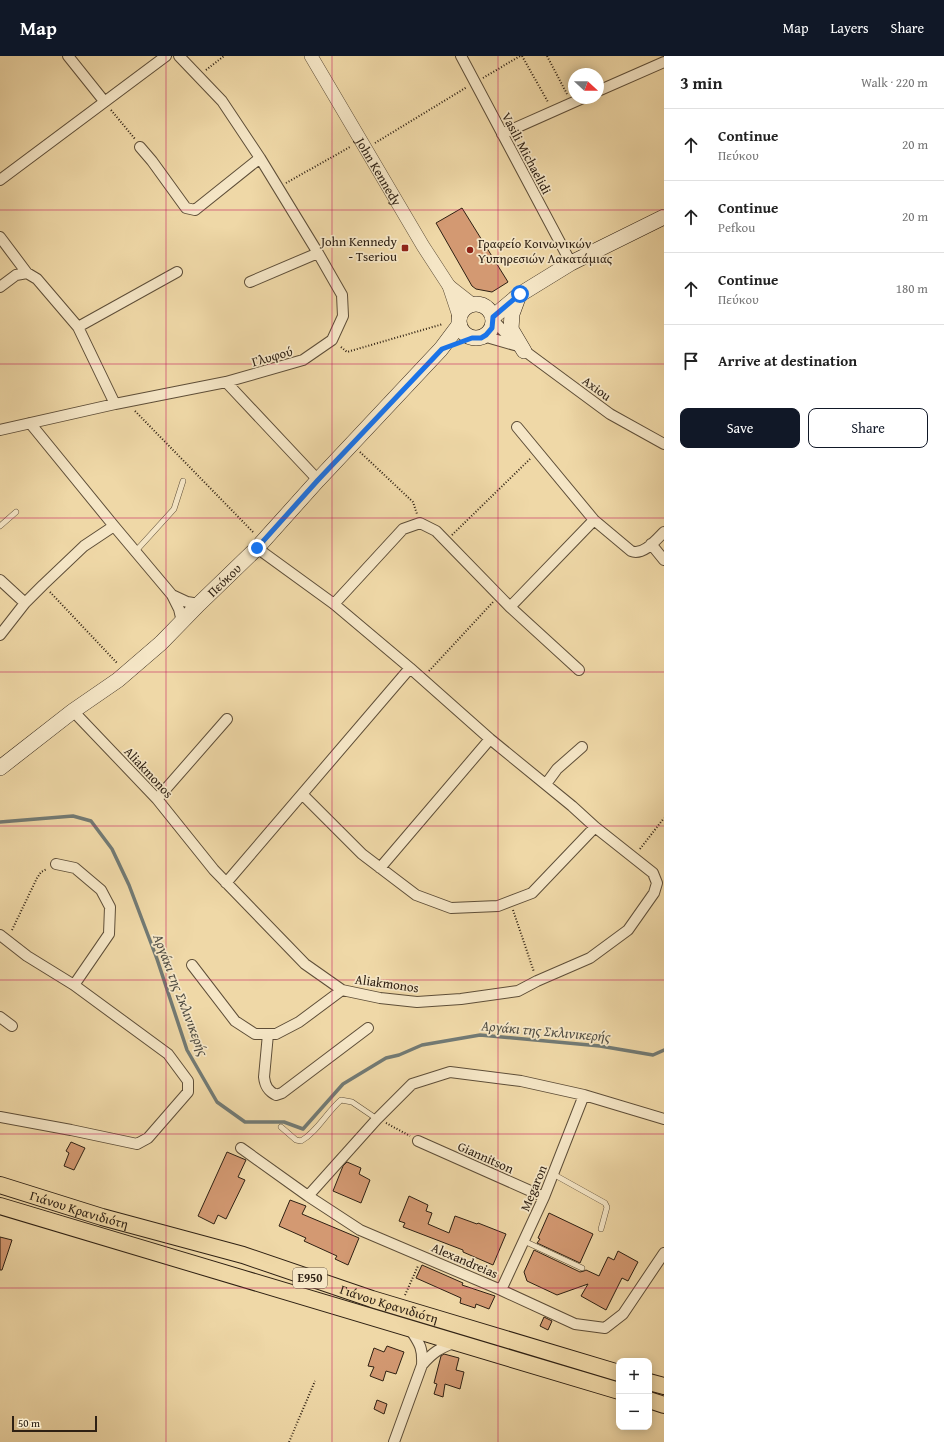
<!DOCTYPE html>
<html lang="en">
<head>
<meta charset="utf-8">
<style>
	:root { --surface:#fff; --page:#f6f6f6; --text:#222; --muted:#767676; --line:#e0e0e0; --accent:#111827 }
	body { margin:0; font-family:"Gentium Book Plus",serif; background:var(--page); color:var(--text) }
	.controls { position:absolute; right:12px; bottom:12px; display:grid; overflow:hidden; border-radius:8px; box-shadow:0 2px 10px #0003 }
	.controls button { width:36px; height:36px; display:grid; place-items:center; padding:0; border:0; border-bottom:1px solid var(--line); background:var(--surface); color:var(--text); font:20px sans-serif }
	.compass { position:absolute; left:568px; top:12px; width:36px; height:36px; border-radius:50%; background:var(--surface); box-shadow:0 2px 10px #0003; rotate:111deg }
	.scale { position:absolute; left:12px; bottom:10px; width:85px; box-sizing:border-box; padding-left:4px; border:2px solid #2e2013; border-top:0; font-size:11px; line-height:14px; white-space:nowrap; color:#2e2013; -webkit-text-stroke:3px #f5e6c6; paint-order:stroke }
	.stop { position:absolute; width:12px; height:12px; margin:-9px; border:3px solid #1a73e8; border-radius:50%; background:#fff }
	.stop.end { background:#1a73e8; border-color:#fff; box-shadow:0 1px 4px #0008 }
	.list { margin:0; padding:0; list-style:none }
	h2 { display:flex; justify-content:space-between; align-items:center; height:52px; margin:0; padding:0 16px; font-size:17px }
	h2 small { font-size:13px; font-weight:400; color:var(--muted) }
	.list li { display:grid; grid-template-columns:26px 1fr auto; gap:12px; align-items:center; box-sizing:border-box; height:72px; padding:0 16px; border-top:1px solid var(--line) }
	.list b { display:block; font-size:15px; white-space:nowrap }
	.list p { margin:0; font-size:13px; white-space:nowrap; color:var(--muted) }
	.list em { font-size:13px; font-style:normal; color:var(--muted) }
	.actions { display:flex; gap:8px; padding:12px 16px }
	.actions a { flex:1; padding:9px 0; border:1px solid var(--accent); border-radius:8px; text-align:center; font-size:14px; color:var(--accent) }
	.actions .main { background:var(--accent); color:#fff }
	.icon { flex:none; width:22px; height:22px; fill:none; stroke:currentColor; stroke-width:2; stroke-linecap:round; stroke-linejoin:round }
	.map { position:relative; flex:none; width:664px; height:1386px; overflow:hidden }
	header { display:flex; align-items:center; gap:24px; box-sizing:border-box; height:56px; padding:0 20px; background:var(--accent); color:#fff }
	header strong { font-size:19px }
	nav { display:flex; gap:22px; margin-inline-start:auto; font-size:14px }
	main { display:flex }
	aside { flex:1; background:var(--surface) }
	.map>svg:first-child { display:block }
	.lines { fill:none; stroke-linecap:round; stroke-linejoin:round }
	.stream { stroke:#727a74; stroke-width:3.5 }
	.building { fill:#d39972; stroke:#2e2013 }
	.service-casing { stroke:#5e4e38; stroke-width:6 }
	.minor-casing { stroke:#5e4e38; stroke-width:12 }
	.tertiary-casing { stroke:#5e4e38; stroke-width:14 }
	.secondary-casing { stroke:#2e2013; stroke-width:16 }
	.primary-casing { stroke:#2e2013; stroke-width:18 }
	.path { stroke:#2e2013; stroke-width:2; stroke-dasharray:1 2; stroke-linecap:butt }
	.service { stroke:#f5e6c6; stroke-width:5 }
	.minor { stroke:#f5e6c6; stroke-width:10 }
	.tertiary { stroke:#f5e6c6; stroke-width:13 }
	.secondary { stroke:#f5e6c6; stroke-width:15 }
	.primary { stroke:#efd8a7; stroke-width:16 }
	.route { stroke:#1a73e8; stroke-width:5 }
	.grid { fill:none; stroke:#c2185b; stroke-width:1; stroke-opacity:0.55 }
	.poi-dot { fill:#8f2418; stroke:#f5e6c6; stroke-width:1.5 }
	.labels { text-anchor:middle; stroke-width:3.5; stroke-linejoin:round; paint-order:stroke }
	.shield { fill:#f5e6c6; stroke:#6a5b49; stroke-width:1 }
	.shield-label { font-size:12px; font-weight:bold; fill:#2e2013 }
	.street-label { font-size:13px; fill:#2e2013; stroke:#f5e6c6 }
	.poi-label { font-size:13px; fill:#2e2013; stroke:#f5e6c6; text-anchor:end }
	.water-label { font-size:14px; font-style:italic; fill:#504d43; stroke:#f5e6c6 }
</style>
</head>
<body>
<header>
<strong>Map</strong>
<nav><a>Map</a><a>Layers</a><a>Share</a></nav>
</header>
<main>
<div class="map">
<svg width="664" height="1386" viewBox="0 0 664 1386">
	<rect width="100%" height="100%" fill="#efd8a7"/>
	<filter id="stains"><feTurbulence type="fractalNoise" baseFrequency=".005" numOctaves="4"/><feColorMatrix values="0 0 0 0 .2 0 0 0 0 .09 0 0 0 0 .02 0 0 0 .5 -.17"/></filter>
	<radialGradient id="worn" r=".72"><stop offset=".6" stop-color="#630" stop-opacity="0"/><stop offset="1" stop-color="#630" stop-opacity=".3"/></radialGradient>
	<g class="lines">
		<path class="stream" d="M0,766l73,-6 18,5 21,28 17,36 28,74 30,91 30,52 28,20h39l19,7 40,-45 43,-26 13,-3 23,-10 58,-10 120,11 53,9 11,-5"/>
	</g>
	<path class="building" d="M462,152l46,74 -16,10 -16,-3 -4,-3 -36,-63z
		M71,1086l14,6 -11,22 -10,-4 5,-13 -3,-2z
		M227,1096l19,8 -8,17 7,3 -19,39 -8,-4 -4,9 -16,-8z
		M347,1106l14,6 -2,6 11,6 -9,23 -28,-12 10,-25z
		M409,1140l19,9 -2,6 6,2 -4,11 21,9 6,-17 22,8 1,-1 28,11 -13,31 -30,-13v-2l-60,-23 2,-4 -6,-2z
		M290,1144l16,6 -4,8 57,24 -11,27 -13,-6 2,-3 -33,-15 2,-3 -27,-12z
		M549,1157l44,21 -13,29 -43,-20 3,-4 -2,-1z
		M0,1181l12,3 -10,30h-2z
		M534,1194l46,22 4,-1 2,-1 13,6 9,-19 6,3 4,-9 20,11 -10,19 -6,-3 -16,32 -25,-14 7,-12 -31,11 -30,-14 -3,-9z
		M422,1209l41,18 -1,2 33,11 -6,13 -13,-5 -1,4 -15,-5 1,-5 -45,-20z
		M544,1261l8,4 -4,9 -8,-4z
		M387,1290l17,6 -8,22 -10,-3 -3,10 -13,-5 4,-9 -6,-1 6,-18 10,4z
		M444,1298l15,4 -3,12 8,2 -4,17 -15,-5 -2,13 -9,-3 3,-10 -3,-1 7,-27z
		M377,1344l10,4 -3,10 -10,-5z"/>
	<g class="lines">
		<defs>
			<path id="service" d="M0,470l16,-14
				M135,496l39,-43 9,-28
				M281,1071l15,13 5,1c16,-9 26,-29 40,-41l11,2 25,17
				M553,1118l52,29 2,4 -6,22
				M524,1185l58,27"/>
			<path id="minor" d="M68,0l36,45
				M461,0l110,207
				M598,35l66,-29
				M502,78l81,-36
				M140,91l12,14 34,47 9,2 65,-52
				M0,124l166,-124
				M0,181l27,36 10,6 41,48 37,77
				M250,226l68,-29
				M0,231l16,-12 11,-2
				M493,264l25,26 92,68 54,30
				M78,271l99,-55
				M483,280l35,10
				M226,326l92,98
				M30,367l84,103 58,69 7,14 3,13
				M517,371l77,93 37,31c12,5 25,-11 33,-19
				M0,374l115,-26 111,-22 77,-22 29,-20 11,-24 -1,-21 -24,-42 -58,-95 -38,-57 -43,-45
				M651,488l13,16
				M0,524l25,23
				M172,539l15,7 12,2
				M334,548l69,-75 17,-6 16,8 74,76 69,63
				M510,551l84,-87
				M0,579l25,-32 18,-18 41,-39 30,-20
				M73,655l84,88 57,71 91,94 37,26 38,8 37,4 44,-3 57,-8 19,-10 53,-23 38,-28 26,-37 3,-10 -4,-10 -58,-46 -23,-21 -82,-67 -80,-71 -76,-64 -77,-56
				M546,728l11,-15 25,-22
				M303,739l59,59 54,41 35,13 47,-2 34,-13 63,-66
				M157,743l70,-80
				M56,808l19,4 26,22 9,17 -1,27 -35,51
				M380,812l110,-129
				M226,827l184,-215
				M0,879l27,21 47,29 94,69 20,27v11l-40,46 -11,6 -66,-14 -71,-13
				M192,909l43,56 20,13h21l23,-12 43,-32
				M0,961l12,9
				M268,978l-4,43c1,9 4,14 12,18l6,-2 86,-65
				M418,1085l126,56
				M241,1092l67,48 52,34 141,60 74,34 30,4 18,-14 41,-61
				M308,1140l69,-77 35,-35 38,-12 71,9 63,14 80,24
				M501,1234l43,-93 40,-102
				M422,1309c11,-13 18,-17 34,-23
				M394,1386l28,-77c1,-18 -3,-22 -12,-36"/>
			<g id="tertiary">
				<path id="s1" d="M311,0l112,190 26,40 10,30"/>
				<path d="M449,230l23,18"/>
			</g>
			<g id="secondary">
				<path d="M519,239l-7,19 -1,15 13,22"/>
				<circle cx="476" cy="265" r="17"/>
				<path d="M493,261l26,-22 52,-32 93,-46"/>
				<path id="s2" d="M0,712l73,-57 45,-31 43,-37 38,-39 58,-56 61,-68 123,-131 18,-24"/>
			</g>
			<g id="primary">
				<path id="s3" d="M0,1129l102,32 141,38 129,44 247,74"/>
				<path d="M0,1150l619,185"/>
				<path d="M649,1326l15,4"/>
				<path d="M649,1344l15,5"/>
			</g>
		</defs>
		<use href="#service" class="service-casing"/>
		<use href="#minor" class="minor-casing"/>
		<use href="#tertiary" class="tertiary-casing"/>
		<use href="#secondary" class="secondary-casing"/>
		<use href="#primary" class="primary-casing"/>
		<path class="path" d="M522,0l26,46
			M547,0l20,38
			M206,14l18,-14
			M483,22l37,-22
			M111,54l24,29
			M375,87l92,-56
			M286,127l64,-36
			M341,291l6,5 96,-28
			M135,355l118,121
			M360,396l53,50 4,12
			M452,479l79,-77
			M50,536l68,72
			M429,615l64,-69
			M640,793l24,-31
			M513,854l21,62
			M12,874l25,-52 4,-6 6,-3
			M386,1067l24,13
			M405,1239l13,-29
			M289,1386l26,-61"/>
		<use href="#service" class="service"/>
		<use href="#minor" class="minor"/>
		<use href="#tertiary" class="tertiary"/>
		<use href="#secondary" class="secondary"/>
		<use href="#primary" class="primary"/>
	</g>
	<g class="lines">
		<path class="route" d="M257,492l61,-68 124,-131 30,-11h9l5,-3 6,-7 1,-11 27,-23"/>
	</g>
	<path class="grid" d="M166,0v1386M332,0v1386M498,0v1386M0,154h664M0,308h664M0,462h664M0,616h664M0,770h664M0,924h664M0,1078h664M0,1232h664"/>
	<g class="poi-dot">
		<rect x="401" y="188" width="8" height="8" rx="2"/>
		<circle cx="470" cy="194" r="4"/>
	</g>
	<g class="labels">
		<rect class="shield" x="293" y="1212" width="34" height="20" rx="3"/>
		<g class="shield-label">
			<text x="310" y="1226">E950</text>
		</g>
		<g class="street-label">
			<text transform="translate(527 97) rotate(62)" y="5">Vasili Michaelidi</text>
			<text dy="5" stroke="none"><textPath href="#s1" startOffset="134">John Kennedy</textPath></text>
			<text transform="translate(272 300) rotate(-16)" y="5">Γλυφού</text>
			<text transform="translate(597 332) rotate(36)" y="5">Axiou</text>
			<text dy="5" stroke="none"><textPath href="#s2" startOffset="293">Πεύκου</textPath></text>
			<text transform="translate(149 716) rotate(47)" y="5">Aliakmonos</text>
			<text transform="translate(387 927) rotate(8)" y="5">Aliakmonos</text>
			<text transform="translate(486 1101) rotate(24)" y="5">Giannitson</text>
			<text transform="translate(533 1132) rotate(-67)" y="5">Megaron</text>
			<text dy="5" stroke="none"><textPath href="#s3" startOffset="83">Γιάνου Κρανιδιότη</textPath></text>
			<text transform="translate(465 1204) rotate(23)" y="5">Alexandreias</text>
			<text dy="5" stroke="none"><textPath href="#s3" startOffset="407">Γιάνου Κρανιδιότη</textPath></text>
		</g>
		<g class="poi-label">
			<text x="397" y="190">John Kennedy<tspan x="397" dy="15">- Tseriou</tspan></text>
			<text x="478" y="192" text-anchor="start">Γραφείο Κοινωνικών<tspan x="478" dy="15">Υυπηρεσιών Λακατάμιας</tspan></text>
		</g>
		<g class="water-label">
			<text transform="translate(181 939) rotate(69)" y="5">Αργάκι της Σκλινικερής</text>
			<text transform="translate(546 975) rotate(5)" y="5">Αργάκι της Σκλινικερής</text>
		</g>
	</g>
	<rect width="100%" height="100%" filter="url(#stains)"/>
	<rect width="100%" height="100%" fill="url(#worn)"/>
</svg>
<div class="controls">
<button>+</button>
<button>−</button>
</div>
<svg class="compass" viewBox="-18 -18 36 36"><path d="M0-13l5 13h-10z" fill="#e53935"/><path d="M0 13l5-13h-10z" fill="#767676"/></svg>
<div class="scale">50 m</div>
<div class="stop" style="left:520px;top:238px"></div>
<div class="stop end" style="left:257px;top:492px"></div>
</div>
<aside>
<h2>3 min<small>Walk · 220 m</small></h2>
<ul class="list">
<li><svg class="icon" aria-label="ahead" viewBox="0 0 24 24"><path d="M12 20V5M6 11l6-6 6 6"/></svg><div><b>Continue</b><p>Πεύκου</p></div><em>20 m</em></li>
<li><svg class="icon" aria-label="ahead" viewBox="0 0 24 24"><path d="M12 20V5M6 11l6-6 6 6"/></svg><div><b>Continue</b><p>Pefkou</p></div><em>20 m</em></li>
<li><svg class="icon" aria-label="ahead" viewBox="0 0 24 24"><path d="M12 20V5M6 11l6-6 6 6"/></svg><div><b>Continue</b><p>Πεύκου</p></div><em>180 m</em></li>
<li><svg class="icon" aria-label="arrive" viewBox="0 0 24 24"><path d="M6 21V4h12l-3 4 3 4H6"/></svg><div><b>Arrive at destination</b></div></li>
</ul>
<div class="actions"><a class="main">Save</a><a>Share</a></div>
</aside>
</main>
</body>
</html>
